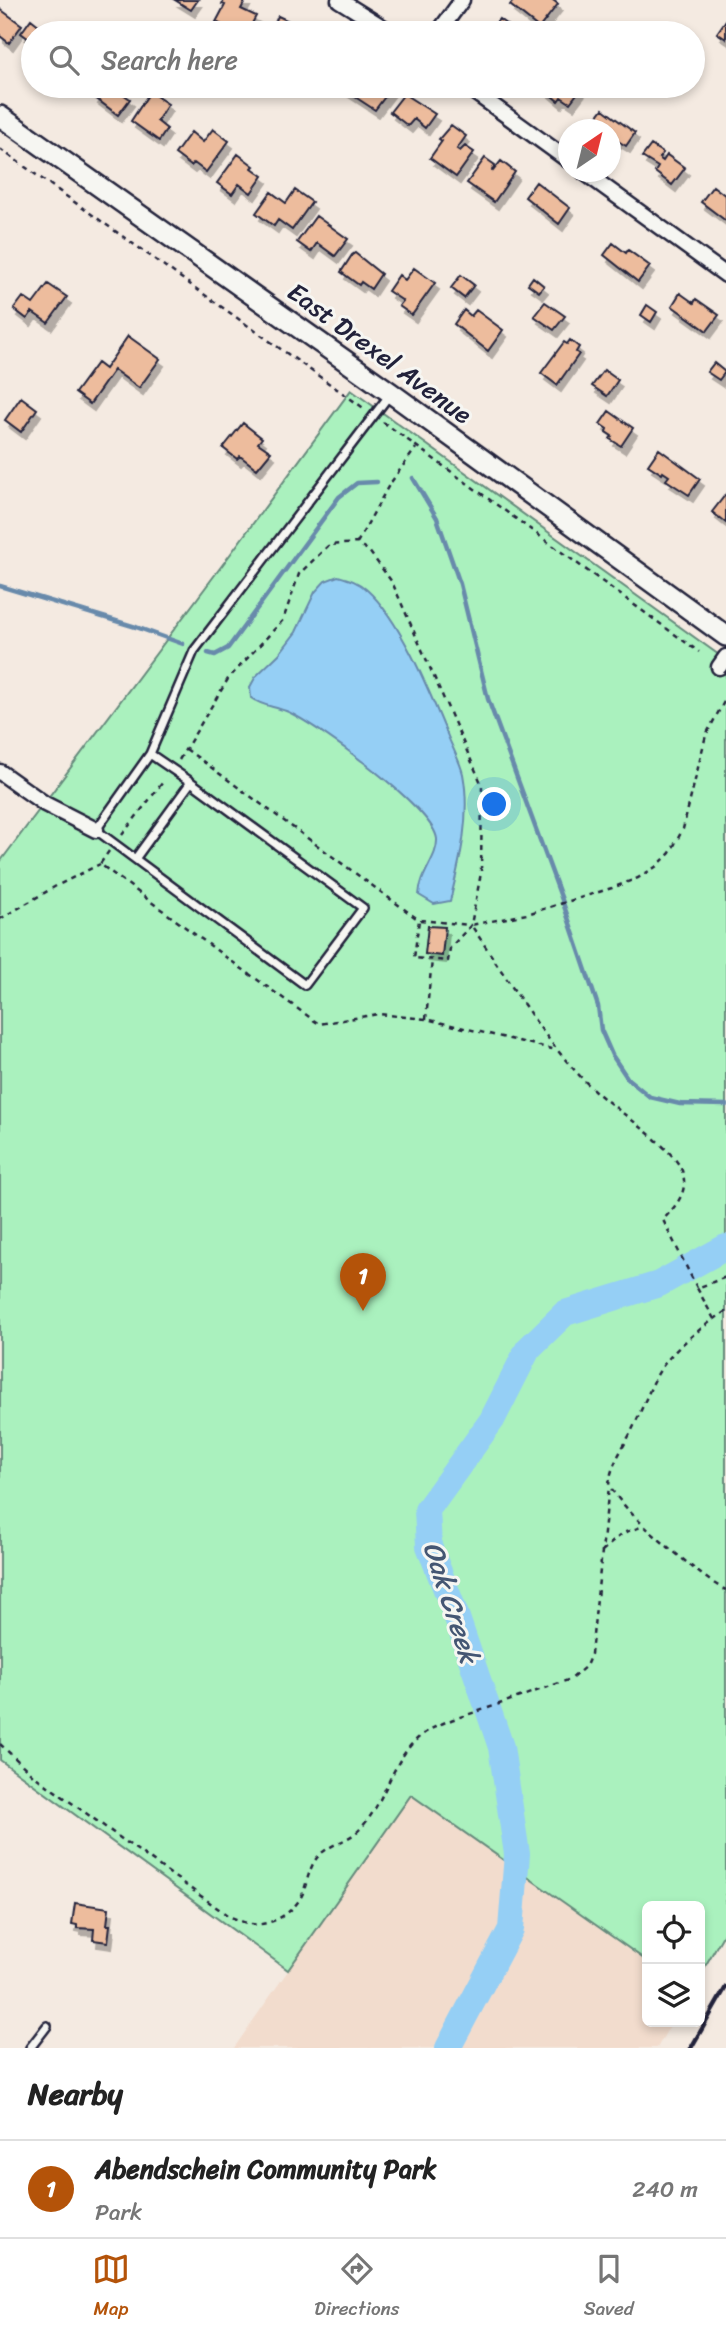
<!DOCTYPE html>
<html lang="en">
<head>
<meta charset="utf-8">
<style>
	:root { --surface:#fff; --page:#f6f6f6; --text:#222; --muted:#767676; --line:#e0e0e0; --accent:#b45309 }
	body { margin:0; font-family:Sriracha,sans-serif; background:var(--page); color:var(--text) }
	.controls { position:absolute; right:21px; bottom:21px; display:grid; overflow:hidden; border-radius:10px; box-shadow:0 4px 10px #0003 }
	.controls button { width:63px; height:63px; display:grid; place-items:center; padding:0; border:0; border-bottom:2px solid var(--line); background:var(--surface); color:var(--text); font:35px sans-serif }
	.compass { position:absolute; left:558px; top:119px; width:63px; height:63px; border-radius:50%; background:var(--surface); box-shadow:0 4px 10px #0003; rotate:35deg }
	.you { position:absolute; left:495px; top:805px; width:24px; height:24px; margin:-18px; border:5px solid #fff; border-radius:50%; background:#1a73e8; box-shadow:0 0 0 10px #1a73e833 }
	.badge { display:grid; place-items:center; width:46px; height:46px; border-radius:50%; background:var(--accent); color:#fff; font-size:23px; font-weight:700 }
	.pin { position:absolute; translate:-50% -58px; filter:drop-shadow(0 2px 4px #0008) }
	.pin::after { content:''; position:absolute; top:37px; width:24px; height:21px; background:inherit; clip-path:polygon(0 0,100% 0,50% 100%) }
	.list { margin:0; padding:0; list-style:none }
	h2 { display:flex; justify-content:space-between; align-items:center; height:91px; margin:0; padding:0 28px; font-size:30px }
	h2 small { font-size:23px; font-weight:400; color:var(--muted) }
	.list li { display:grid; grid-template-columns:46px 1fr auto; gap:21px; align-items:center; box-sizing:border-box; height:98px; padding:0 28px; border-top:2px solid var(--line) }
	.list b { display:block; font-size:26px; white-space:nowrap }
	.list p { margin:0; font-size:23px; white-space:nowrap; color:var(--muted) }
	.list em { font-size:23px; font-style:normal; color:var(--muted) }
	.icon { flex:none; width:38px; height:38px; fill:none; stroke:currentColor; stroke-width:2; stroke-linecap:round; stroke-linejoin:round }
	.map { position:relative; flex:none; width:726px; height:2048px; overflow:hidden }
	.search { position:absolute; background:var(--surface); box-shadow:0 4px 10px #0003; left:21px; right:21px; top:21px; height:77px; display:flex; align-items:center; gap:18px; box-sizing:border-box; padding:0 24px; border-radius:38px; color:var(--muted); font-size:26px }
	.sheet { height:189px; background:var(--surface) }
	nav { display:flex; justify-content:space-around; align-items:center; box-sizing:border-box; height:98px; border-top:2px solid var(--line); background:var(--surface); font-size:19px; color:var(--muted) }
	nav a { display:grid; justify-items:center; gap:4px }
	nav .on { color:var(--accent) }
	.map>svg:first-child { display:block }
	.built { fill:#f2dccd }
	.green { fill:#aaf1be; stroke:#668a7c; stroke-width:2 }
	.water { fill:#95cff5; stroke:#678aab; stroke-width:2 }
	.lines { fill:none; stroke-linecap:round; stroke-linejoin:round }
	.stream { stroke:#678aab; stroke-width:4.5 }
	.river { stroke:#95cff5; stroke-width:26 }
	.building { fill:#edbc9d; stroke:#22223b; stroke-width:2; filter:url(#shadow) }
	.lane-casing { stroke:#22223b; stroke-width:12 }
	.street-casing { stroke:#22223b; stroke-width:19 }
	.secondary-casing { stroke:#22223b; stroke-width:24 }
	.path { stroke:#22223b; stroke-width:2.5; stroke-dasharray:5 5; stroke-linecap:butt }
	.lane { stroke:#f6f6f2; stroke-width:7 }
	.street { stroke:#f6f6f2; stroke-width:14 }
	.secondary { stroke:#f6f6f2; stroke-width:19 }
	.rail { stroke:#22223b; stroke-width:4.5 }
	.labels { text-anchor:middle; stroke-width:6; stroke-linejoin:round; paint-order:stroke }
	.street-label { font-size:26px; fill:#22223b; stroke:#f6f6f2 }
	.water-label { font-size:28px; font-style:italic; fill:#445673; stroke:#f6f6f2 }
</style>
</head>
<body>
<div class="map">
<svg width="726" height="2048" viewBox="0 0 726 2048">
	<defs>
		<filter id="shadow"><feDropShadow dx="4" dy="7" stdDeviation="0" flood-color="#0004"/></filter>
	</defs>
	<rect width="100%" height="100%" fill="#f4eae1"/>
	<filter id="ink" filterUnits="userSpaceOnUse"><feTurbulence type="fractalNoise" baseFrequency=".0143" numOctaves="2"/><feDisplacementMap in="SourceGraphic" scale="14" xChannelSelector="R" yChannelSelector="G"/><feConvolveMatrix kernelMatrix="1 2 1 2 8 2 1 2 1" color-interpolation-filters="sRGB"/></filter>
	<g filter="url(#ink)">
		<path class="built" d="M411,1795l236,166v61h25l-15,26h-423z"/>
		<path class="green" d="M351,390l375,270v1270l-26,45v-69h-53v55l-236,-166 -123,175 -288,-210v-898l229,-306z"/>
		<path class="water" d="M338,576c11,3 21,6 29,14 33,29 63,103 80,144 5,13 13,27 16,40 8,42 -3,87 -13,127l-16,3 -15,-9c1,-22 19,-38 18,-56 -3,-30 -122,-116 -151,-128 -13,-5 -24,-5 -35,-13l-1,-11 6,-11 23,-22 17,-22 19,-40 10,-11z"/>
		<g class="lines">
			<path class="stream" d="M413,478l24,40 23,66 28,115 73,198 37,109 3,24 11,25 16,24 22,18 30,7 46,1
				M0,586l136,41 47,17
				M208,653l7,2 13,-7 111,-151 18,-14 20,-1"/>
			<path class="river" d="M448,2048l63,-119 6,-75 -16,-107 -45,-132 -27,-69 -2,-36 65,-90 36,-71 37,-36 94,-29 67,-37"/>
		</g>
		<path class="building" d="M175,0h23l-7,10z
			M224,0h22l-5,9 15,7 -9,17h-9l-22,-11 9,-17 -3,-1z
			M514,0h39l5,4 -19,24 -29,-23z
			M0,9l22,16 -13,18 -9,-7z
			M278,16l15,7 -5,10h-18z
			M31,19l14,11 -3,3h-9v9l-12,-9z
			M499,19l19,14h-26l-2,-2z
			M726,20v19l-9,-6z
			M103,86h9l18,13 -12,16 -24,-18z
			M345,86h48l-18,24 -32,-21z
			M540,86h40l2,1 -12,16 -9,-6 -3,4z
			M150,92l18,12 -11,17 10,8 -8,12 -28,-20z
			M404,94l31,20 -10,14 -11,-9 -6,7 -18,-14z
			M603,109l32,24 -9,13 -16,-10v-6h-15l-5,-4z
			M451,125l15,11 -9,13 3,2 5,-5 9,6 -18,25 -26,-19 12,-17 -3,-2z
			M213,129l16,12 -23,31 -12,-9 -3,3 -16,-12 16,-22 12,10z
			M651,145l12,8 -4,5 4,3 4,-6 18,13 -13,17 -17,-13 3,-5 -16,-10z
			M238,154l16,12 -2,2 11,8 -12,17 -12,-9 -7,10 -15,-11z
			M485,158l10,7 -3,5 1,1 8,-10 14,11 -21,30 -27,-19z
			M536,182l34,26 -11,16 -34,-27z
			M713,186l13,10v25l-25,-19z
			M295,190l17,12 -20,28 -14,-10 -4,6 -18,-13 15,-21 15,11z
			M316,216l32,23 -13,17 -18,-13 -6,9 -14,-10z
			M613,243l13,10 2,-3 22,16 -12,16 -34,-27z
			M355,253l26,21 -10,15 -10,-7 -2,3 -18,-13 11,-17z
			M414,268l21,15 -23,32 -13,-9 4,-5 -15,-10 11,-16 6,5z
			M461,275l13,10 -10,13 -13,-10z
			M533,277l11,9 -5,6 -11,-8z
			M48,284l19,13 -19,26 -16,-11 -5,7 -13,-10 9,-12 10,7z
			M680,293l14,10 2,-4 23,16 -12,16 -35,-25z
			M545,302l20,14 -11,14 -20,-14z
			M647,305l10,7 -6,10 -10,-7z
			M464,310l7,6 5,-6 27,20 -15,21 -34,-27z
			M128,336l32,23 -21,29 -25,-18 -24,34 -15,-11 22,-30 8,6z
			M570,340l9,7 -3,5 3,2 -22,31 -16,-12 23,-31 3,2z
			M714,363l11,9 -6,8 -12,-8z
			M604,370l14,10 -11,16 -15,-10z
			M21,397l16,12 -16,23 -16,-12z
			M609,411l24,17 -12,18 -11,-7 2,-3 -6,-4 1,-3 -7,-5z
			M243,423l19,15 -4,5 13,9 -14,17 -17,-13 -3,3 -14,-11z
			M659,449l41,30 -11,16 -23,-15 3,-4 -6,-4 -1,2 -14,-9z
			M726,494v29l-14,-11z
			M428,926l17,1 -3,29 -17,-2z
			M75,1903l34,5 -2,17h3l-2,17 -15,-2 1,-11 -17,-1v-3l-5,-1z"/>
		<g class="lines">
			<defs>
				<path id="lane" d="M150,754l41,28
					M135,859l56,-77 172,126 -58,77 -209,-155 54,-76 44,-103 197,-258
					M30,2048l17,-22"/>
				<path id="street" d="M339,0l53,33
					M438,33l24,-33
					M466,86l102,74
					M584,172l142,103
					M719,667l7,-10
					M0,772l45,32 51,26"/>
				<path id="secondary" d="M0,116l391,277 335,243"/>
			</defs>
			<use href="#lane" class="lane-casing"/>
			<use href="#street" class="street-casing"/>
			<use href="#secondary" class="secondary-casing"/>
			<path class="path" d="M0,149l365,260
				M383,422l316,230
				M357,543l32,-58 27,-37
				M186,749l233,171 52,5
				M179,760l49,-81 55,-59 16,-46 30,-29 28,-2 12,8 23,31 90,203 -1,88 -10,52 -21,23 -2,13 -34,-3 5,-38
				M122,835l41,-53
				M109,851l-9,13 127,94 92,66 59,-10 48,5 130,31
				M0,919l56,-33 44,-22
				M426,1019l6,-59
				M697,1288l-34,-68c12,-14 25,-26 20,-46 -5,-24 -68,-65 -88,-83 -50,-47 -85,-109 -124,-166l56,-11 85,-26 26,-10 19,-12 13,-13 13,-24 23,-94 20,-37
				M726,1311c-25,17 -56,39 -70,66 -9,18 -16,37 -25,55 -9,18 -21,34 -22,54 21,30 48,52 76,75 12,10 26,22 41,29
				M714,1319l-17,-31 29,-11
				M602,1551l21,-18 21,-7
				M0,1744l33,31 197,142c7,2 14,6 21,7 20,3 44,-12 52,-31 4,-11 6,-24 13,-34 11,-15 32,-17 44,-30 25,-26 31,-67 57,-90 19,-17 45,-22 68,-30 29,-10 57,-20 86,-30l15,-13 5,-12 18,-168"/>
			<use href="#lane" class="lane"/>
			<use href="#street" class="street"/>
			<use href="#secondary" class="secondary"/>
			<path class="rail" d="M691,2048l35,-61"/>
		</g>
	</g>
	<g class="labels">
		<g class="street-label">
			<text transform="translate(380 353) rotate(36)" y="9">East Drexel Avenue</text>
		</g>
		<g class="water-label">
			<text transform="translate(452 1602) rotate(72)" y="10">Oak Creek</text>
		</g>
	</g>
</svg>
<div class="controls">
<button><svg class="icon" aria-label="locate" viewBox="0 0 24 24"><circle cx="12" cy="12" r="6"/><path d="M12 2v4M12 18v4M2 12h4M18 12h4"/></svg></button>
<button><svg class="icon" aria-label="layers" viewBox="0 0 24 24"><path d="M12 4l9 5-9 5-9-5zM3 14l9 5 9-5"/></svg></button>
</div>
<svg class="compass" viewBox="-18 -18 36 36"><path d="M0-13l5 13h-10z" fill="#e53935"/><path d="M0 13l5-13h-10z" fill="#767676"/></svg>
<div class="you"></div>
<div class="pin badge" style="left:363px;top:1311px">1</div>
<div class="search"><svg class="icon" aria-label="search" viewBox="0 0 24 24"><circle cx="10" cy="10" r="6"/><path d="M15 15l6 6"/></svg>Search here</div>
</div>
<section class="sheet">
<h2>Nearby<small></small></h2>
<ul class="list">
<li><span class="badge">1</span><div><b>Abendschein Community Park</b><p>Park</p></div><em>240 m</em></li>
</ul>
</section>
<nav>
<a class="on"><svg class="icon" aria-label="map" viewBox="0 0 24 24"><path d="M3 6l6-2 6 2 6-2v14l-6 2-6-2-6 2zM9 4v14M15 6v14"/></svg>Map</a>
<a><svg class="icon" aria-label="directions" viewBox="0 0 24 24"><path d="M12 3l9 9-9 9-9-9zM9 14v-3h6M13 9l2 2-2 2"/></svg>Directions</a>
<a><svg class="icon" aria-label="saved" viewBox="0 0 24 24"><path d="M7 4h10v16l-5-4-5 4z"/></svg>Saved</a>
</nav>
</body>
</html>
